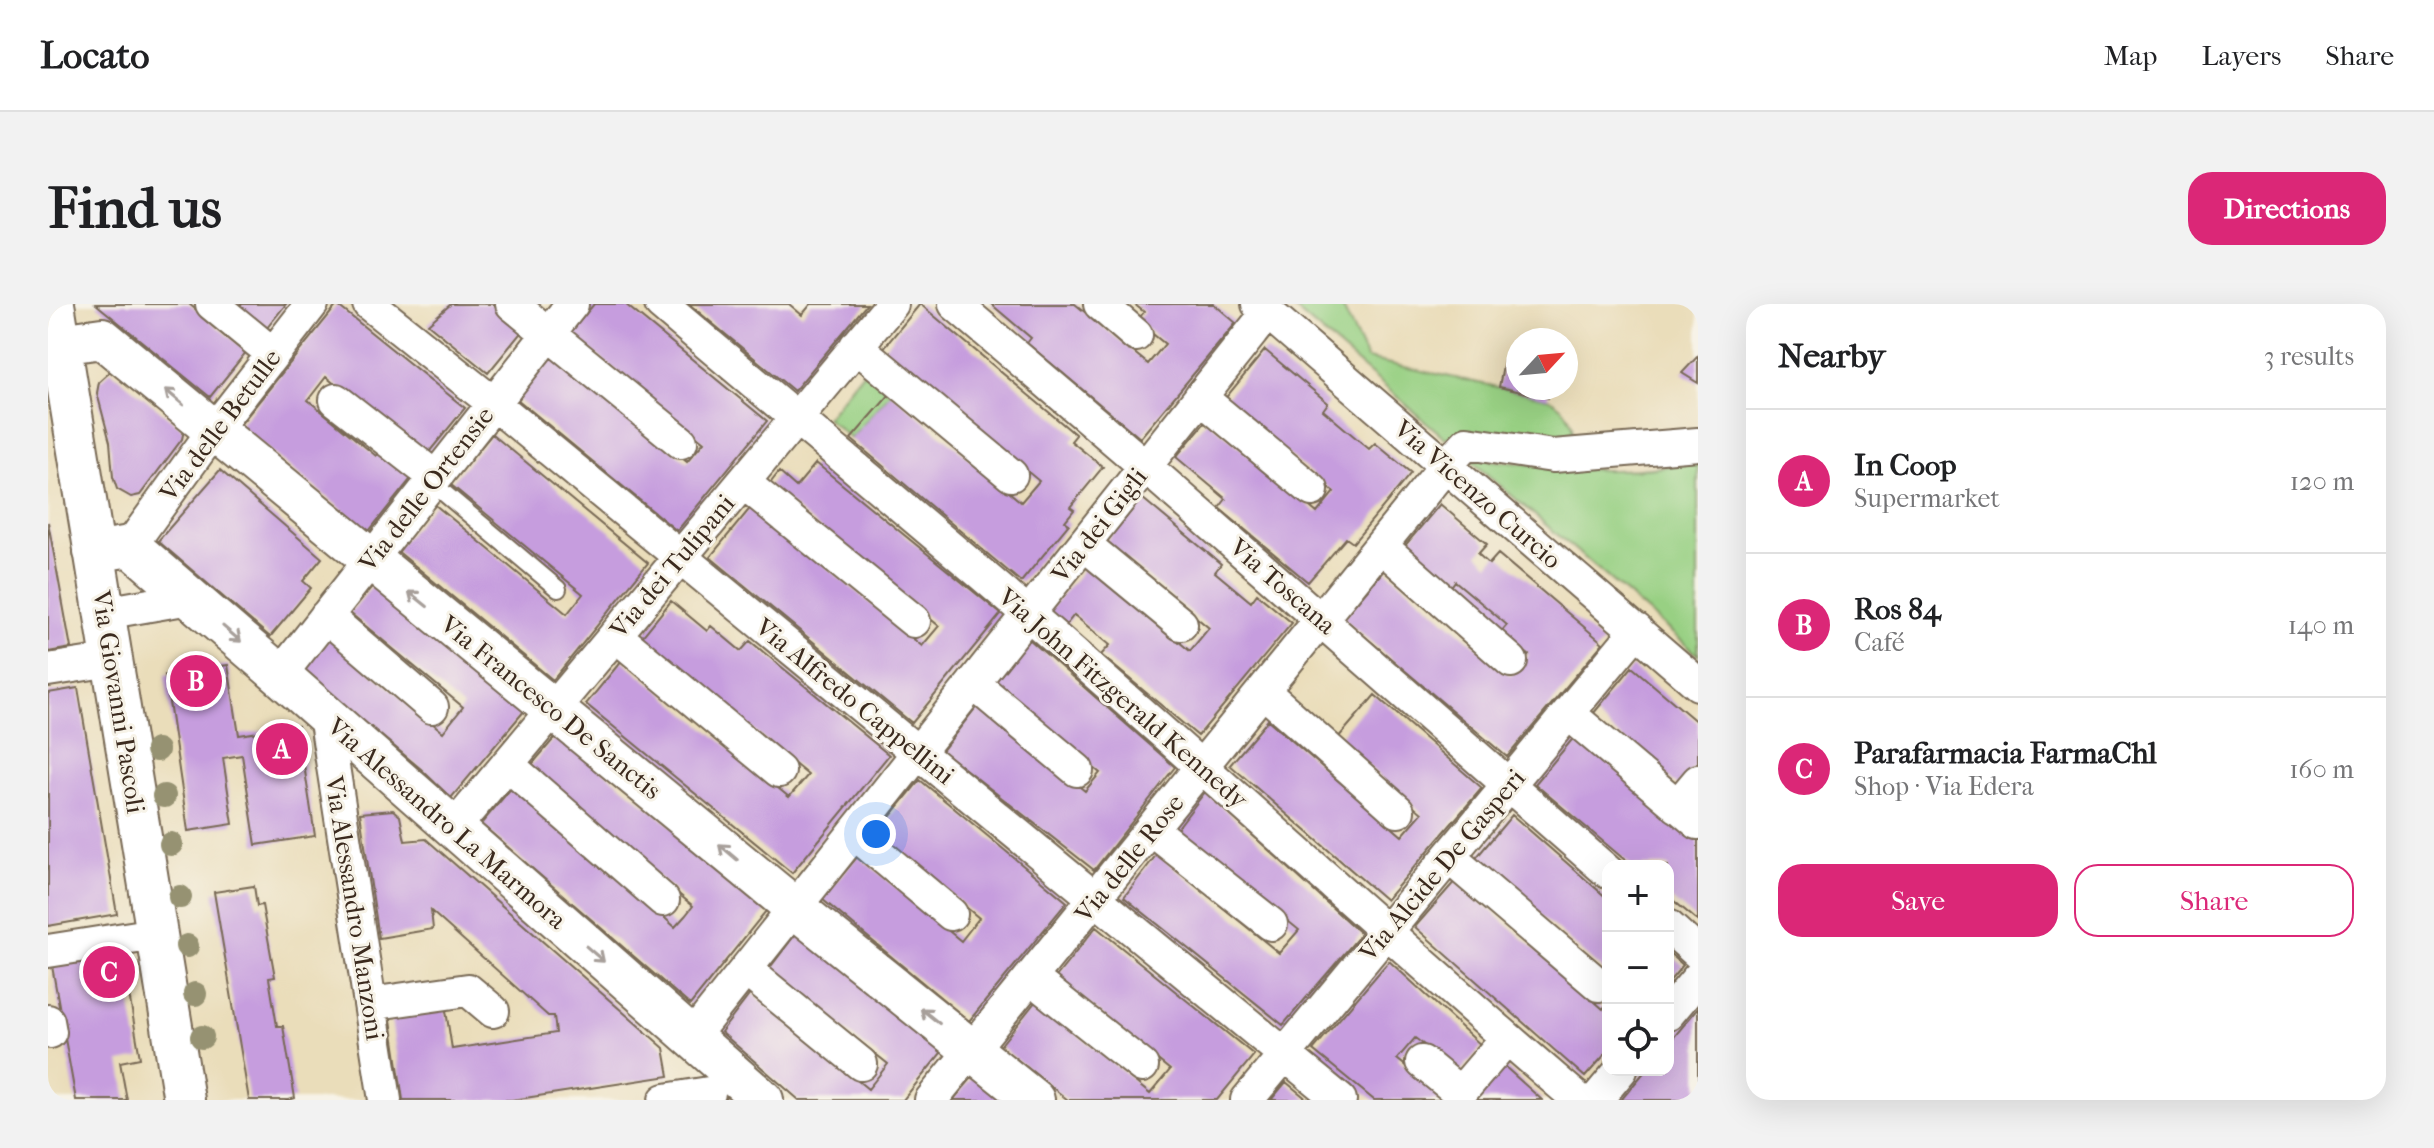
<!DOCTYPE html>
<html lang="en">
<head>
<meta charset="utf-8">
<style>
	:root { --surface:#fff; --page:#f2f2f2; --text:#202124; --muted:#757577; --line:#e0e0e0; --accent:#db2777 }
	body { margin:0; font-family:"IM FELL French Canon",serif; background:var(--page); color:var(--text) }
	.controls { position:absolute; right:24px; bottom:24px; display:grid; overflow:hidden; border-radius:16px; box-shadow:0 8px 32px #0002 }
	.controls button { width:72px; height:72px; display:grid; place-items:center; padding:0; border:0; border-bottom:2px solid var(--line); background:var(--surface); color:var(--text); font:40px sans-serif }
	.compass { position:absolute; left:1458px; top:24px; width:72px; height:72px; border-radius:50%; background:var(--surface); box-shadow:0 8px 32px #0002; rotate:64deg }
	.you { position:absolute; left:828px; top:530px; width:28px; height:28px; margin:-20px; border:6px solid #fff; border-radius:50%; background:#1a73e8; box-shadow:0 0 0 12px #1a73e833 }
	.badge { display:grid; place-items:center; width:52px; height:52px; border-radius:50%; background:var(--accent); color:#fff; font-size:26px; font-weight:700 }
	.pin { position:absolute; translate:-50% -50%; border:4px solid #fff; box-shadow:0 2px 8px #0006 }
	.list { margin:0; padding:0; list-style:none }
	h2 { display:flex; justify-content:space-between; align-items:center; height:104px; margin:0; padding:0 32px; font-size:34px }
	h2 small { font-size:26px; font-weight:400; color:var(--muted) }
	.list li { display:grid; grid-template-columns:52px 1fr auto; gap:24px; align-items:center; box-sizing:border-box; height:144px; padding:0 32px; border-top:2px solid var(--line) }
	.list b { display:block; font-size:30px; white-space:nowrap }
	.list p { margin:0; font-size:26px; white-space:nowrap; color:var(--muted) }
	.list em { font-size:26px; font-style:normal; color:var(--muted) }
	.actions { display:flex; gap:16px; padding:24px 32px }
	.actions a { flex:1; padding:18px 0; border:2px solid var(--accent); border-radius:24px; text-align:center; font-size:28px; color:var(--accent) }
	.actions .main { background:var(--accent); color:#fff }
	.icon { flex:none; width:44px; height:44px; fill:none; stroke:currentColor; stroke-width:2; stroke-linecap:round; stroke-linejoin:round }
	.map { position:relative; flex:none; width:1650px; height:796px; overflow:hidden; border-radius:24px }
	header { display:flex; align-items:center; gap:48px; box-sizing:border-box; height:112px; padding:0 40px; background:var(--surface); border-bottom:2px solid var(--line) }
	header strong { font-size:38px }
	nav { display:flex; gap:44px; margin-inline-start:auto; font-size:28px }
	.intro { display:flex; align-items:center; justify-content:space-between; box-sizing:border-box; height:192px; padding:0 48px }
	h1 { margin:0; font-size:56px }
	.button { padding:20px 36px; border-radius:24px; background:var(--accent); color:#fff; font-size:28px; font-weight:700 }
	main { display:flex; gap:48px; padding:0 48px }
	aside { flex:1; background:var(--surface); border-radius:24px; box-shadow:0 8px 32px #0002 }
	.map>svg:first-child { display:block }
	.green { fill:#98d083; stroke:#6a7d50; stroke-width:2 }
	.building { fill:#c69dde }
	.lines { fill:none; stroke-linecap:round; stroke-linejoin:round }
	.service-casing { stroke:#786955; stroke-width:20 }
	.minor-casing { stroke:#786955; stroke-width:36 }
	.tertiary-casing { stroke:#786955; stroke-width:44 }
	.service { stroke:#fff; stroke-width:16 }
	.minor { stroke:#fff; stroke-width:32 }
	.tertiary { stroke:#fff; stroke-width:40 }
	.tree { fill:#969272 }
	.oneway { stroke:#a79f9a }
	.labels { text-anchor:middle; stroke-width:6; stroke-linejoin:round; paint-order:stroke }
	.street-label { font-size:26px; fill:#3b2a1e; stroke:#f7f3e8 }
</style>
</head>
<body>
<header>
<strong>Locato</strong>
<nav><a>Map</a><a>Layers</a><a>Share</a></nav>
</header>
<div class="intro"><h1>Find us</h1><a class="button">Directions</a></div>
<main>
<div class="map">
<svg width="1650" height="796" viewBox="0 0 1650 796">
	<rect width="100%" height="100%" fill="#f7f3e8"/>
	<filter id="ink" filterUnits="userSpaceOnUse"><feTurbulence type="fractalNoise" baseFrequency=".0125" numOctaves="2"/><feDisplacementMap in="SourceGraphic" scale="16" xChannelSelector="R" yChannelSelector="G"/><feConvolveMatrix kernelMatrix="1 2 1 2 8 2 1 2 1" color-interpolation-filters="sRGB"/></filter>
	<filter id="wash" filterUnits="userSpaceOnUse"><feTurbulence type="fractalNoise" baseFrequency=".006" numOctaves="4" result="noise"/><feDisplacementMap in="SourceGraphic" scale="32" xChannelSelector="R" yChannelSelector="G"/><feGaussianBlur stdDeviation="1.8" result="paint"/><feColorMatrix in="noise" values="0 0 0 0 0 0 0 0 0 0 0 0 0 0 0 0 0 1.4 0 .05"/><feComposite in="paint" operator="in"/></filter>
	<g filter="url(#wash)">
		<rect width="100%" height="100%" fill="#eaddba"/>
		<path class="green" d="M1241,0h52l26,55 181,39c16,9 22,16 25,34l-20,10 -85,-10 -23,6z
			M816,67l27,22 -40,46 -25,-21z
			M1420,154c76,7 156,22 230,2v195z"/>
		<g id="blocks">
			<path class="building" d="M48,0h93l58,47 -37,46z
				M187,0h51l-20,25z
				M403,0h43l30,25 -36,44 -60,-49z
				M546,0h31l142,117 -90,110 -160,-132 37,-46 133,109 17,-20 -134,-109z
				M641,0h100l13,11 9,-11h56l-73,87z
				M872,0l156,131 -5,6 32,26 -33,40 4,3 -9,11 4,3 -48,58 -170,-143 40,-46 130,109 18,-21 -157,-131z
				M943,0h84l73,60 17,-20 -28,-23 7,-9 -10,-8h80l22,19 -96,115 -113,-95 4,-5z
				M289,1l128,103 -40,49 -99,-80 -18,23 68,56 6,-6 31,26 -44,55 -130,-105z
				M1217,46l63,53 -5,7 46,39 6,-6 36,30 -58,70 -7,-5 -38,44 -89,-74 7,-9 -50,-42 31,-37 110,93 17,-21 -111,-91z
				M1650,52v27l-16,-10z
				M1456,57l14,3v24h32l-2,10 -49,-11z
				M63,67l73,59 -2,9 -42,56 -9,2 -14,-8 -4,-12 -3,-35 -13,-49 2,-11z
				M444,130l156,129 -95,117 -157,-130 38,-46 133,110 16,-20 -133,-110z
				M768,159l185,151 -89,109 -202,-166 42,-51 170,140 17,-20 -171,-140 11,-14 17,15z
				M172,166l102,88 -19,23 8,7 -41,49 -112,-96z
				M1094,194l79,66 -6,8 36,30 6,-8 35,29 -94,113 -97,-81 9,-10 -36,-30 -8,10 -17,-14 38,-46 103,86 19,-23 -103,-86z
				M1392,200l47,40 -9,10 11,10 9,-10 105,89 -96,114 -164,-139 42,-49 126,107 18,-21 -28,-23 6,-7 -15,-13 -37,-31 -5,7 -47,-40z
				M0,218l23,126 -23,4z
				M326,280l151,126 -74,88 -30,-29 -118,-99 27,-32 113,94 20,-25 -113,-94z
				M623,297l36,30 4,-5 30,25 9,-10 139,114 -97,118 -206,-169 36,-44 167,137 19,-22 -167,-137z
				M981,335l146,128 -81,103 -152,-119 36,-46 107,86 15,-18 -107,-88z
				M180,361l11,70 59,-9 17,110 -59,9 -14,-90 -19,3 10,66 -45,7 -23,-156z
				M1584,363l66,56v39l-20,24 -85,-72z
				M30,384l39,226 -69,12v-233z
				M1327,391l107,93 -96,112 -156,-135 38,-45 134,116 20,-23 -85,-74z
				M510,430l212,172 -80,99 -209,-181 33,-39 161,142 10,-11 8,-10 -165,-137z
				M1528,431l122,104v82l-30,-25v-30h-36l-97,-82z
				M872,476l147,122 -98,119 -147,-122 36,-43 103,85 18,-23 -102,-85z
				M1157,488l156,142 -78,91 -159,-128 33,-43 122,99 20,-23 -123,-100z
				M345,506l7,6 5,25 21,-2 238,209 5,28 -157,24h-109l-13,-87 55,-9 7,45 104,-16 -2,-17h-6l-117,-105 2,18 -54,9 -19,-125z
				M1464,511l96,84v76l-132,-117z
				M1408,576l147,129 5,-6v48l-23,26 -170,-150z
				M206,582l3,20 5,-1 13,72 -6,1 8,48h6l12,72 -6,2h-40l-35,-208z
				M1048,623l158,128 -37,45h-149l-68,-54 36,-45 114,93 20,-24 -114,-93z
				M750,627l147,117 -42,52h-104l-78,-68 30,-39 117,96 20,-25 -119,-95z
				M1620,648l15,13 -15,18z
				M74,649l18,105 -20,4 7,38h-51l-24,-134z
				M1341,657l93,85 -22,26 -45,-34 -18,21 51,41h-74l-61,-50z
				M1650,704v92h-77l25,-30h22v-26z
				M1455,761l39,35h-69z
				M928,769l32,27h-55z
				M1238,778l22,18h-37z"/>
		</g>
	</g>
	<g filter="url(#ink)">
		<use href="#blocks" fill-opacity="0" stroke="#786955" stroke-width="2"/>
		<g class="lines">
			<defs>
				<path id="service" d="M383,178l127,107"/>
				<path id="minor" d="M164,0l61,50
					M321,0l123,98 848,698
					M464,0l169,138
					M613,0c122,104 247,206 368,311 185,160 364,326 550,485
					M907,0l190,162 463,406
					M1052,0l36,31
					M1210,0l440,380
					M808,42l155,129
					M1152,93l112,93
					M288,96l99,77
					M695,178l171,139
					M1036,240l97,80
					M82,242l84,-116 98,-126
					M1333,242l130,115
					M56,309l86,-15
					M278,312l106,91
					M567,331l164,136
					M0,366l64,-10
					M232,371l292,-371
					M925,379l104,87
					M1215,387l135,120
					M1520,409l130,110
					M277,411l60,385
					M459,460l156,136
					M1629,502l21,-25
					M405,525l439,-525
					M1104,526l119,94
					M806,529l97,81
					M1401,553l150,128
					M1620,622l30,27
					M0,647l108,-17
					M698,666l115,94
					M983,674l111,88
					M322,700l98,-14 25,21
					M1620,710l30,-36
					M0,717l2,11
					M643,734l577,-726
					M1374,758l38,31 47,-55
					M617,796l44,-7
					M883,796l515,-635 21,-22 86,13 145,-12
					M1199,796l390,-470
					M1548,796l25,-30"/>
				<path id="tertiary" d="M6,0l130,796
					M12,40l42,-6 693,570 239,192
					M46,248l36,-6 150,129 483,425"/>
			</defs>
			<use href="#service" class="service-casing"/>
			<use href="#minor" class="minor-casing"/>
			<use href="#tertiary" class="tertiary-casing"/>
			<use href="#service" class="service"/>
			<use href="#minor" class="minor"/>
			<use href="#tertiary" class="tertiary"/>
		</g>
		<g class="tree">
			<circle cx="109" cy="446" r="12"/>
			<circle cx="116" cy="492" r="12"/>
			<circle cx="123" cy="540" r="12"/>
			<circle cx="132" cy="593" r="12"/>
			<circle cx="139" cy="642" r="12"/>
			<circle cx="147" cy="690" r="12"/>
			<circle cx="154" cy="733" r="12"/>
		</g>
		<defs><path id="oneway-shaft" d="M-6 0H5M1.5-3L5.5 0L1.5 3" fill="none" stroke-width="1.6" stroke-linecap="round" stroke-linejoin="round" transform="scale(2)"/></defs>
		<g class="oneway">
			<use href="#oneway-shaft" transform="translate(126 93) rotate(-140)"/>
			<use href="#oneway-shaft" transform="translate(370 295) rotate(-141)"/>
			<use href="#oneway-shaft" transform="translate(184 330) rotate(41)"/>
			<use href="#oneway-shaft" transform="translate(680 548) rotate(-140)"/>
			<use href="#oneway-shaft" transform="translate(547 650) rotate(41)"/>
			<use href="#oneway-shaft" transform="translate(882 712) rotate(-141)"/>
		</g>
	</g>
	<g class="labels">
		<g class="street-label">
			<text transform="translate(172 121) rotate(-53)" y="9">Via delle Betulle</text>
			<text transform="translate(378 185) rotate(-52)" y="9">Via delle Ortensie</text>
			<text transform="translate(1430 190) rotate(41)" y="9">Via Vicenzo Curcio</text>
			<text transform="translate(1051 221) rotate(-52)" y="9">Via dei Gigli</text>
			<text transform="translate(624 262) rotate(-50)" y="9">Via dei Tulipani</text>
			<text transform="translate(1235 282) rotate(41)" y="9">Via Toscana</text>
			<text transform="translate(1075 394) rotate(41)" y="9">Via John Fitzgerald Kennedy</text>
			<text transform="translate(807 397) rotate(39)" y="9">Via Alfredo Cappellini</text>
			<text transform="translate(71 398) rotate(81)" y="9">Via Giovanni Pascoli</text>
			<text transform="translate(503 403) rotate(39)" y="9">Via Francesco De Sanctis</text>
			<text transform="translate(399 519) rotate(41)" y="9">Via Alessandro La Marmora</text>
			<text transform="translate(1081 554) rotate(-51)" y="9">Via delle Rose</text>
			<text transform="translate(1394 561) rotate(-50)" y="9">Via Alcide De Gasperi</text>
			<text transform="translate(307 604) rotate(81)" y="9">Via Alessandro Manzoni</text>
		</g>
	</g>
</svg>
<div class="controls">
<button>+</button>
<button>−</button>
<button><svg class="icon" aria-label="locate" viewBox="0 0 24 24"><circle cx="12" cy="12" r="6"/><path d="M12 2v4M12 18v4M2 12h4M18 12h4"/></svg></button>
</div>
<svg class="compass" viewBox="-18 -18 36 36"><path d="M0-13l5 13h-10z" fill="#e53935"/><path d="M0 13l5-13h-10z" fill="#757577"/></svg>
<div class="you"></div>
<div class="pin badge" style="left:234px;top:445px">A</div>
<div class="pin badge" style="left:148px;top:377px">B</div>
<div class="pin badge" style="left:61px;top:668px">C</div>
</div>
<aside>
<h2>Nearby<small>3 results</small></h2>
<ul class="list">
<li><span class="badge">A</span><div><b>In Coop</b><p>Supermarket</p></div><em>120 m</em></li>
<li><span class="badge">B</span><div><b>Ros 84</b><p>Café</p></div><em>140 m</em></li>
<li><span class="badge">C</span><div><b>Parafarmacia FarmaChl</b><p>Shop · Via Edera</p></div><em>160 m</em></li>
</ul>
<div class="actions"><a class="main">Save</a><a>Share</a></div>
</aside>
</main>
</body>
</html>
